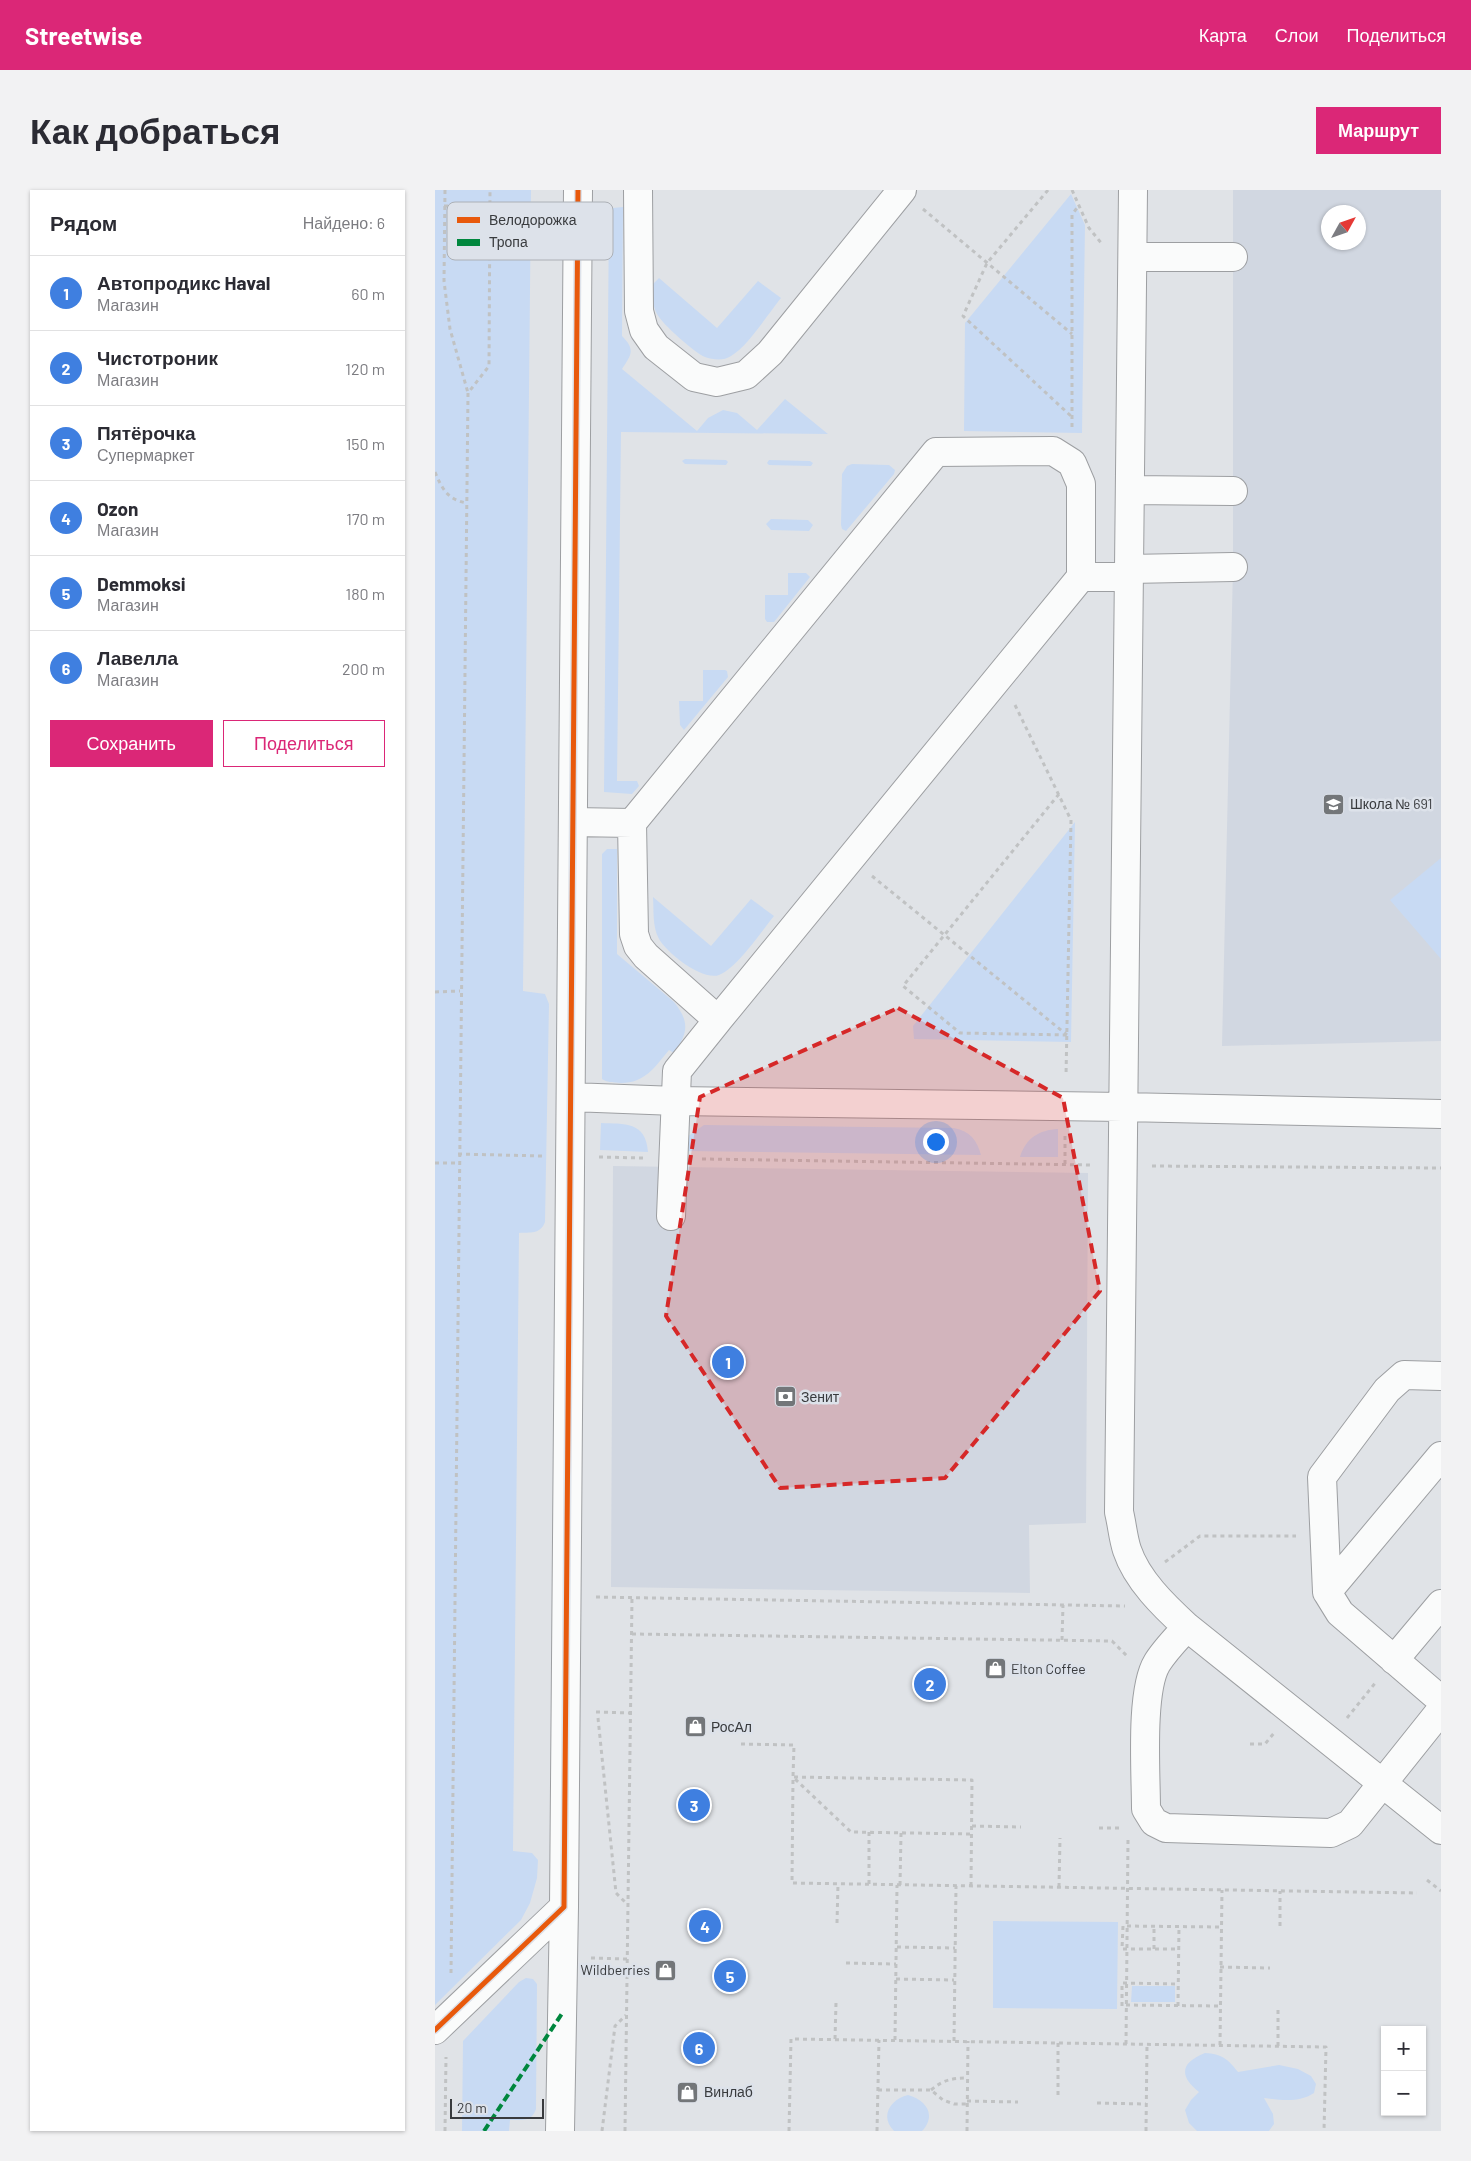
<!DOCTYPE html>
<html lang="ru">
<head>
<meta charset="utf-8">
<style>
	:root { --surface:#fff; --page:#f2f2f3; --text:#2b2b33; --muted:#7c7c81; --line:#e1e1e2; --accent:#db2777 }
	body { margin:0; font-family:Barlow,sans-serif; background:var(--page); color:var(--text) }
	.controls { position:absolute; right:15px; bottom:15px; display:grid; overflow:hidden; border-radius:0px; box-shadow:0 1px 4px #0004 }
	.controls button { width:45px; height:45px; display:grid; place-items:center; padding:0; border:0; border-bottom:1px solid var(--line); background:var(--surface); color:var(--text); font:25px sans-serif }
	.compass { position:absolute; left:886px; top:15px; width:45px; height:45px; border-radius:50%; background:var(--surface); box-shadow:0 1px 4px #0004; rotate:50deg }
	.scale { position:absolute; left:15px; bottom:12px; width:94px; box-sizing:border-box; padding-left:5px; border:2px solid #393b3e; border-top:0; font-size:14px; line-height:18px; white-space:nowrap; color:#393b3e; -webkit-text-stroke:4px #dde2ea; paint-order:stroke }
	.you { position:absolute; left:500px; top:951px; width:18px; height:18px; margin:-12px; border:4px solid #fff; border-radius:50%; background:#1a73e8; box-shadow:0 0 0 8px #1a73e833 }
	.badge { display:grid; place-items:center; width:32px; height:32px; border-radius:50%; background:var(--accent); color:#fff; font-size:16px; font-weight:700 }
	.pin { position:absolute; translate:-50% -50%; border:2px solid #fff; box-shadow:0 1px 5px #0006 }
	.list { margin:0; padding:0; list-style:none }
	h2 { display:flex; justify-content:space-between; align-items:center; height:65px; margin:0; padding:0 20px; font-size:21px }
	h2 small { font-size:16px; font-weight:400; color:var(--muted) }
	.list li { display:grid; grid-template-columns:32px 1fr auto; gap:15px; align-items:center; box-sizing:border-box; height:75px; padding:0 20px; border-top:1px solid var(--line) }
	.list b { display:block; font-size:19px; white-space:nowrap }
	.list p { margin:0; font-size:16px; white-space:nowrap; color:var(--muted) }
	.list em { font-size:16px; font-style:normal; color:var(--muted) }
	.actions { display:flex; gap:10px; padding:15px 20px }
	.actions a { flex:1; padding:11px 0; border:1px solid var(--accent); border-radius:0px; text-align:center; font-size:18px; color:var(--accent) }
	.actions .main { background:var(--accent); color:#fff }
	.map { position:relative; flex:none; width:1006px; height:1941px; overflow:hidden; border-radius:0px }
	header { display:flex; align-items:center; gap:30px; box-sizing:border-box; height:70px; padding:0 25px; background:var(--accent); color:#fff }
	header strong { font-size:24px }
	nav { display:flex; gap:28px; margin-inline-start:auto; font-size:18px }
	.intro { display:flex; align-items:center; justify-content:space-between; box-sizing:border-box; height:120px; padding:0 30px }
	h1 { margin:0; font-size:35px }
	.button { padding:12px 22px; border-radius:0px; background:var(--accent); color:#fff; font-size:18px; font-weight:700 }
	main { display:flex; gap:30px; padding:0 30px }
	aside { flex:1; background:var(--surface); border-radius:0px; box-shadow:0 1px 4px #0004 }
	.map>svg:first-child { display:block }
	.built { fill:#d1d7e1; fill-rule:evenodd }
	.green { fill:#c8daf3 }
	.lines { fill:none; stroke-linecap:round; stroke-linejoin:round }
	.minor-casing { stroke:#9d9fa2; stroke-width:30 }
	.path { stroke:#c0c2c3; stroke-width:3; stroke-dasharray:4 4; stroke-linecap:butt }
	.minor { stroke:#fafbfb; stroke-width:28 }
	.quiet { stroke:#00873e; stroke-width:4; stroke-dasharray:8 4; stroke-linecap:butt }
	.cycleway-casing { stroke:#dde2ea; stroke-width:8 }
	.cycleway { stroke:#e8590c; stroke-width:5 }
	.marked { fill:#d62828; fill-opacity:0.2; stroke:#d62828; stroke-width:4; stroke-dasharray:10 6; stroke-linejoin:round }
	.labels { text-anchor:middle; stroke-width:5; stroke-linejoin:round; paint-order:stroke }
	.poi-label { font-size:14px; fill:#393b3e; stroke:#dde2ea; text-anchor:start }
	.key { fill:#dde2ea; stroke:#acb0b6; stroke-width:1 }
	.key-label { font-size:14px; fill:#393b3e }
</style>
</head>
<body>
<header>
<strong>Streetwise</strong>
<nav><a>Карта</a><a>Слои</a><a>Поделиться</a></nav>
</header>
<div class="intro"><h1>Как добраться</h1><a class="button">Маршрут</a></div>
<main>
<aside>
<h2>Рядом<small>Найдено: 6</small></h2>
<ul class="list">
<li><span class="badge" style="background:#3f7fe0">1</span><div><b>Автопродикс Haval</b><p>Магазин</p></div><em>60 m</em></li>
<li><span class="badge" style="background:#3f7fe0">2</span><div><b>Чистотроник</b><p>Магазин</p></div><em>120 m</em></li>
<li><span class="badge" style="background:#3f7fe0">3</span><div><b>Пятёрочка</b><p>Супермаркет</p></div><em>150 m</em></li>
<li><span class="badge" style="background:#3f7fe0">4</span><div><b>Ozon</b><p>Магазин</p></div><em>170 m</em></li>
<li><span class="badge" style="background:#3f7fe0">5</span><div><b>Demmoksi</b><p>Магазин</p></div><em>180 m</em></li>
<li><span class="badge" style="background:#3f7fe0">6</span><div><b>Лавелла</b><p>Магазин</p></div><em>200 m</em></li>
</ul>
<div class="actions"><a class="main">Сохранить</a><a>Поделиться</a></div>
</aside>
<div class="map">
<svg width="1006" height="1941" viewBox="0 0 1006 1941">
	<rect width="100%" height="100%" fill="#e0e3e7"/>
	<path class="built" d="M798,0h208v851l-219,5 11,-479zM894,22h30v30h-30z
		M178,976l475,7 -2,350 -57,2 1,68 -419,-6z"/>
	<path class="green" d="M0,0h96l-8,801 22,3 4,10 -4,218c-5,13 -15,10 -26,11l-6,618 19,2 6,7 -1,18 -7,25 -9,17 -86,85z
		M636,4l14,31 -3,208 -118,-2 1,-108z
		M188,17l-1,129c14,14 9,19 0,33l75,62 11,-13 15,-8 14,3 20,17 28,-31 43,35 -207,-2 -4,349h20l2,5 -7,8 -28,-2 5,-581 4,-3z
		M224,88l58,50 41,-47 23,17c-13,16 -33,48 -50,58 -7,5 -18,4 -26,1 -10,-4 -43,-33 -48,-43 -5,-9 -4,-20 -4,-30z
		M250,269l41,1 2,2 -2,3 -41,-1 -3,-3z
		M334,270l41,1 3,2 -2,3 -42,-1 -2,-2z
		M417,274l37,1 6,5 -1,4 -48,57 -4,-2 -1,-4 1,-51 5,-8z
		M336,329l37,1 5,5 -4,6 -38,-1 -5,-6z
		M353,383h18l4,4 -36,45h-7l-2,-3v-24h23z
		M268,480h22l2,1 1,6 -44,53 -4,-5 -1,-24h24z
		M640,632l-4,220 -157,-3 -1,-13z
		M172,659h10v105l57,48c16,20 14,31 0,51l-5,-3c-14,17 -24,33 -48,33 -7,-1 -13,0 -19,-4v-225z
		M1006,668v101l-51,-59z
		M218,707l58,49 40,-47 23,17c-13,16 -37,52 -55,59 -17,6 -52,-22 -60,-36 -7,-13 -5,-29 -6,-42z
		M166,933c23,1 45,-2 47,29l-48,-2z
		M269,935l250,3c16,3 23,12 27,27l-297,-4 3,-14z
		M623,939v28h-38c6,-19 19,-27 38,-28z
		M558,1731l125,1 -1,87 -124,-1z
		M91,1788l7,1 4,5 -1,125c-4,13 -15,11 -26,11l-1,11h-47l1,-90 56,-59z
		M697,1796h43v16h-44z
		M770,1863c17,1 23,6 33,19l41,-7 19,4 13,7 5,8 -2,9c-15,10 -32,7 -50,5l9,16 1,10 -5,7h-72l-8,-8 -4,-13 6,-10 8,-8c-20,-16 -19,-29 6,-39z
		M473,1905c18,5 29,20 14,36h-28c-15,-15 -3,-32 14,-36z"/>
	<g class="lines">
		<defs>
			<path id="minor" d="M203,0l1,121 5,19 12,17 38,30 23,5 29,-7 24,-22 132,-163
				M698,0l-14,1322c3,12 4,26 8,38 10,30 37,56 60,77l254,203
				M698,67h100
				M618,261l19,12 9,21v93l-363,443 -72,-64 -8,-10 -4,-12 -2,-111 304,-371z
				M695,300l103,1
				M694,379l104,-2
				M646,387h48
				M138,632l59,1
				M136,907l105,4 447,6 318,7
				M236,1026l6,-145 41,-51
				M1006,1186l-37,-1 -17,15 -65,87 5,115 13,21 101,87
				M892,1402l114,-136
				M752,1437c-10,11 -22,23 -30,36 -17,28 -11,111 -11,146l8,13 12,6 165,5 19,-9 91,-114
				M959,1470l47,-56
				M0,1840l129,-123 14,-1717
				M125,1941l4,-224"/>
		</defs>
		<use href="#minor" class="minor-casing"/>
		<path class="path" d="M10,0l-1,91 6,48 18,64
			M613,0l-61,73 -24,53 109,101
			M637,0l17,38 13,16
			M9,16h46
			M488,19l149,125
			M637,237v-212l7,-10
			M0,282c7,17 13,28 32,31
			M580,515l56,115 -5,256
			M624,604l-156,192 57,47 107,2
			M437,686l195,159
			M0,802l25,-1
			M23,964l84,2
			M164,967l44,1
			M267,969l391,6
			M0,973h23
			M630,974v-30
			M717,976l289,2
			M730,1372l35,-26h96
			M161,1407l529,9
			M197,1444l480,7 15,15
			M627,1450l1,-35
			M161,1522l34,1
			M163,1528l18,175 12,12
			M912,1528l29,-36
			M306,1554l53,1 -1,32 58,55 120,2
			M815,1554h15l9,-11
			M537,1636l49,1
			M664,1638h24
			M992,1690l14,11
			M434,1694v-52
			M465,1695l1,-52
			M536,1696l1,-106 -179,-3 -1,106 625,10
			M624,1697l1,-49
			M402,1733l1,-39
			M688,1736l-1,23h57
			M692,1736l94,1
			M845,1736v-35
			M462,1757l58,1
			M719,1759v-23
			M156,1768l36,1
			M411,1773l50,1
			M785,1777l50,1
			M16,1783l17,-1580 21,-27 1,-176
			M461,1789l58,1
			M691,1815l94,1
			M687,1816v-23l56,1
			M743,1816l1,-80
			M400,1849l1,-36
			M460,1850l2,-155
			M519,1851l2,-155
			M691,1854l2,-205
			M785,1855l2,-155
			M843,1856v-37
			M443,1900h53l12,10 11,4h13
			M496,1900c12,-10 21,-12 37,-12
			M623,1905v-52
			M532,1911l51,1
			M662,1913l49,1
			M10,1941l1,-74
			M167,1941l13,-105 11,-11
			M190,1941l7,-533
			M354,1941l2,-92 535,8 -2,84
			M442,1941l2,-91
			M532,1941l1,-90
			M711,1941l1,-87"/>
		<use href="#minor" class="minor"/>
		<path class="quiet" d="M49,1941l79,-119"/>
		<defs>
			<path id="cycleway" d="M0,1840l129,-123 14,-1717"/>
		</defs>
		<use href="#cycleway" class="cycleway-casing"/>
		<use href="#cycleway" class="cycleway"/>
	</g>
	<path class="marked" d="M463,818l165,90 37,193 -155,187 -165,10 -114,-172 34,-219z"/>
	<defs>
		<symbol id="school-square" viewBox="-11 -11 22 22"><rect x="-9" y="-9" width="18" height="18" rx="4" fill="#737679" stroke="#dde2ea"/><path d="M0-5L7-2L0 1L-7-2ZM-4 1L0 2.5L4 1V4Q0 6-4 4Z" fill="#fff"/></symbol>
		<symbol id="bank-square" viewBox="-11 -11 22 22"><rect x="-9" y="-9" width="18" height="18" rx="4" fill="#737679" stroke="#dde2ea"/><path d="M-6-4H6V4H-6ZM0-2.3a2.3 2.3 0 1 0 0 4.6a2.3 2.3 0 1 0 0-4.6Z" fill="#fff"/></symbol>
		<symbol id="shop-square" viewBox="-11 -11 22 22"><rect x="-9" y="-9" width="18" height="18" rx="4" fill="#737679" stroke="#dde2ea"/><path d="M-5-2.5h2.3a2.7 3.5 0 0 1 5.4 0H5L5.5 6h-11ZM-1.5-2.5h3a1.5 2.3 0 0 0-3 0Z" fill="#fff"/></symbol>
	</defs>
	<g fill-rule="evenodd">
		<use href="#school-square" x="886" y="602" width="25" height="25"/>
		<use href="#bank-square" x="338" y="1194" width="25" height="25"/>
		<use href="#shop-square" x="548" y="1466" width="25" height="25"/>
		<use href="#shop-square" x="248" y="1524" width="25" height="25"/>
		<use href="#shop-square" x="218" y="1768" width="25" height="25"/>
		<use href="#shop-square" x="240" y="1890" width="25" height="25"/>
	</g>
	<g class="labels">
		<g class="poi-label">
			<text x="915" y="619">Школа № 691</text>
			<text x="366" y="1212">Зенит</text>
			<text x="576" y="1484">Elton Coffee</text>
			<text x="276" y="1542">РосАл</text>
			<text x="215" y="1785" text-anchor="end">Wildberries</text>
			<text x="269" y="1907">Винлаб</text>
		</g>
	</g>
	<rect x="12" y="12" width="166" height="58" rx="8" class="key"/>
	<rect x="22" y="27" width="23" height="6" fill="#e8590c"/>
	<rect x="22" y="49" width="23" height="7" fill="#00873e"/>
	<g class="key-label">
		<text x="54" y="35">Велодорожка</text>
		<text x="54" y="57">Тропа</text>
	</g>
</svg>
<div class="controls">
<button>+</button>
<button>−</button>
</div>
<svg class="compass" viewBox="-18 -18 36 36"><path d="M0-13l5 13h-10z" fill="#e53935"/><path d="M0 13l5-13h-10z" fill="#7c7c81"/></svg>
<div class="scale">20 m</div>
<div class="you"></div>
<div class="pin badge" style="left:293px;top:1172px;background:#3f7fe0">1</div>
<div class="pin badge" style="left:495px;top:1494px;background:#3f7fe0">2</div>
<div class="pin badge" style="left:259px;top:1615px;background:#3f7fe0">3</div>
<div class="pin badge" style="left:270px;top:1736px;background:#3f7fe0">4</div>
<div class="pin badge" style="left:295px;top:1786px;background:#3f7fe0">5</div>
<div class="pin badge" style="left:264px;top:1858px;background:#3f7fe0">6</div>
</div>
</main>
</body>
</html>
